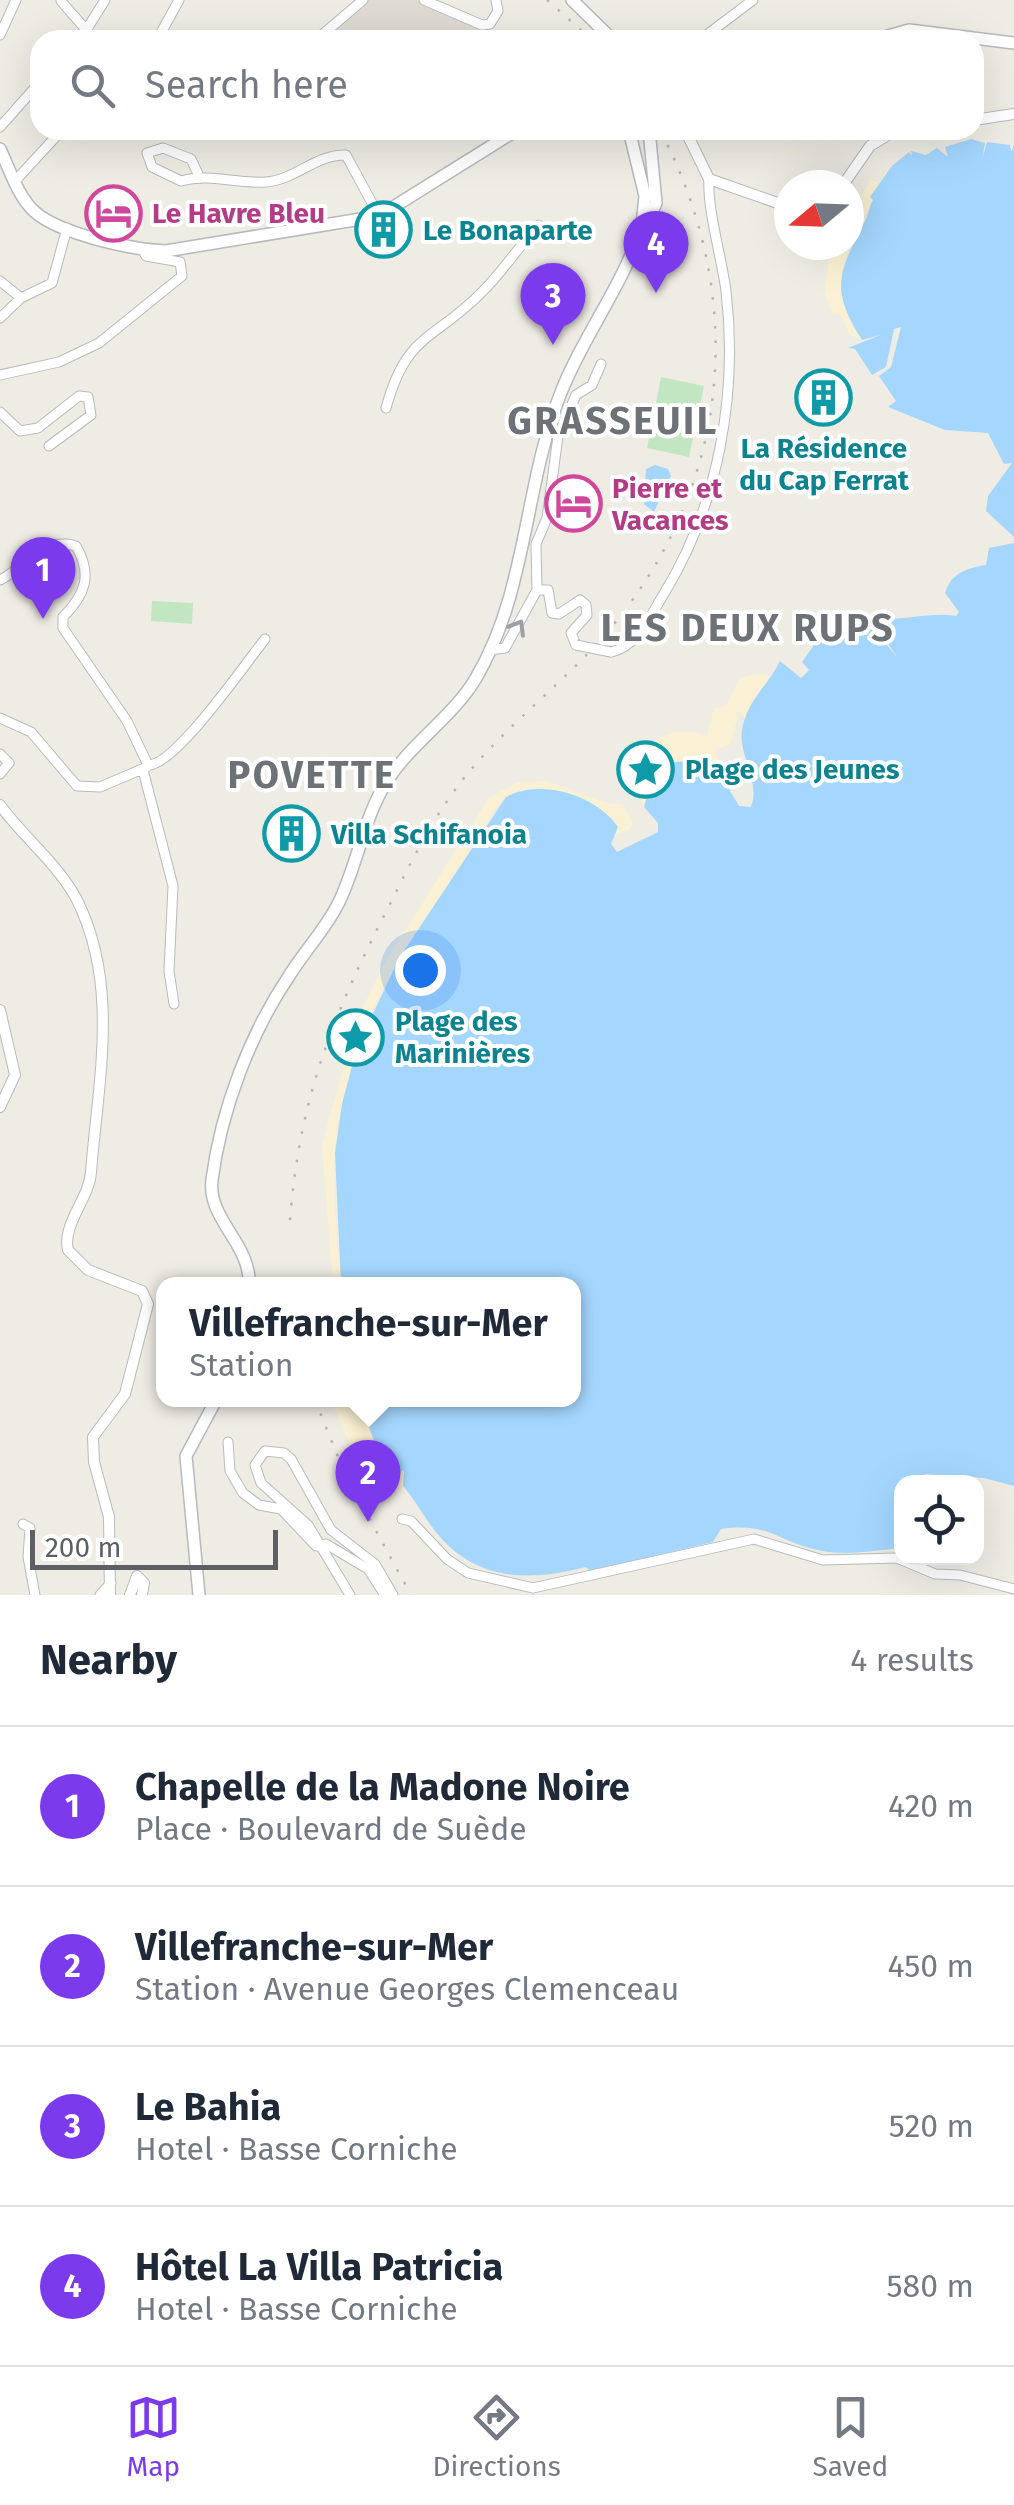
<!DOCTYPE html>
<html lang="en">
<head>
<meta charset="utf-8">
<style>
	:root { --surface:#fff; --page:#f6f6f7; --text:#1f2937; --muted:#747a83; --line:#e0e1e3; --accent:#7c3aed }
	body { margin:0; font-family:"Fira Sans",sans-serif; background:var(--page); color:var(--text) }
	.controls { position:absolute; right:30px; bottom:30px; display:grid; overflow:hidden; border-radius:20px; box-shadow:0 10px 40px #0002 }
	.controls button { width:90px; height:90px; display:grid; place-items:center; padding:0; border:0; border-bottom:2px solid var(--line); background:var(--surface); color:var(--text); font:50px sans-serif }
	.compass { position:absolute; left:774px; top:170px; width:90px; height:90px; border-radius:50%; background:var(--surface); box-shadow:0 10px 40px #0002; rotate:251deg }
	.scale { position:absolute; left:30px; bottom:25px; width:248px; box-sizing:border-box; padding-left:10px; border:5px solid #5c6065; border-top:0; font-size:28px; line-height:35px; white-space:nowrap; color:#5c6065; -webkit-text-stroke:8px #fff; paint-order:stroke }
	.you { position:absolute; left:420px; top:970px; width:35px; height:35px; margin:-25px; border:8px solid #fff; border-radius:50%; background:#1a73e8; box-shadow:0 0 0 15px #1a73e833 }
	.badge { display:grid; place-items:center; width:65px; height:65px; border-radius:50%; background:var(--accent); color:#fff; font-size:32px; font-weight:700 }
	.pin { position:absolute; translate:-50% -82px; filter:drop-shadow(0 2px 5px #0008) }
	.pin::after { content:''; position:absolute; top:52px; width:35px; height:30px; background:inherit; clip-path:polygon(0 0,100% 0,50% 100%) }
	.popup { position:absolute; left:156px; top:1277px; width:425px; height:130px; box-sizing:border-box; display:grid; place-content:center; border-radius:20px; background:var(--surface); filter:drop-shadow(0 2px 8px #0005); font-size:32px; white-space:nowrap; color:var(--muted) }
	.popup b { font-size:38px; color:var(--text) }
	.popup::after { content:''; position:absolute; left:50%; top:100%; margin-left:-20px; border:20px solid transparent; border-top-color:var(--surface) }
	.list { margin:0; padding:0; list-style:none }
	h2 { display:flex; justify-content:space-between; align-items:center; height:130px; margin:0; padding:0 40px; font-size:42px }
	h2 small { font-size:32px; font-weight:400; color:var(--muted) }
	.list li { display:grid; grid-template-columns:65px 1fr auto; gap:30px; align-items:center; box-sizing:border-box; height:160px; padding:0 40px; border-top:2px solid var(--line) }
	.list b { display:block; font-size:38px; white-space:nowrap }
	.list p { margin:0; font-size:32px; white-space:nowrap; color:var(--muted) }
	.list em { font-size:32px; font-style:normal; color:var(--muted) }
	.icon { flex:none; width:55px; height:55px; fill:none; stroke:currentColor; stroke-width:2; stroke-linecap:round; stroke-linejoin:round }
	.map { position:relative; flex:none; width:1014px; height:1595px; overflow:hidden }
	.search { position:absolute; background:var(--surface); box-shadow:0 10px 40px #0002; left:30px; right:30px; top:30px; height:110px; display:flex; align-items:center; gap:25px; box-sizing:border-box; padding:0 35px; border-radius:30px; color:var(--muted); font-size:38px }
	.sheet { height:770px; background:var(--surface) }
	nav { display:flex; justify-content:space-around; align-items:center; box-sizing:border-box; height:140px; border-top:2px solid var(--line); background:var(--surface); font-size:28px; color:var(--muted) }
	nav a { display:grid; justify-items:center; gap:5px }
	nav .on { color:var(--accent) }
	.map>svg:first-child { display:block }
	.education { fill:#dfdbd2 }
	.green { fill:#c1e6c1 }
	.sand { fill:#faf1d4 }
	.water { fill:#a5d7fe }
	.lines { fill:none; stroke-linecap:round; stroke-linejoin:round }
	.minor-casing { stroke:#b7babe; stroke-width:11 }
	.tertiary-casing { stroke:#b7babe; stroke-width:12 }
	.secondary-casing { stroke:#b6b9be; stroke-width:14 }
	.minor { stroke:#fff; stroke-width:9 }
	.tertiary { stroke:#fff; stroke-width:10 }
	.secondary { stroke:#fff; stroke-width:11 }
	.rail { stroke:#b3b4b5; stroke-width:2.5; stroke-dasharray:2.5 12; stroke-linecap:butt }
	.minor-bridge-casing { stroke:#b7babe; stroke-width:11; stroke-linecap:butt }
	.minor-bridge { stroke:#fff; stroke-width:9 }
	.oneway { stroke:#9da0a3 }
	.labels { text-anchor:middle; stroke-width:8; stroke-linejoin:round; paint-order:stroke }
	.hotel-label { font-size:28px; font-weight:bold; fill:#b23c85; stroke:#fff; text-anchor:start }
	.culture-label { font-size:28px; font-weight:bold; fill:#0d838f; stroke:#fff; text-anchor:start }
	.district-label { font-size:38px; font-weight:bold; letter-spacing:2.5px; fill:#6d7277; stroke:#fff }
</style>
</head>
<body>
<div class="map">
<svg width="1014" height="1595" viewBox="0 0 1014 1595">
	<rect width="100%" height="100%" fill="#efece4"/>
	<path class="education" d="M368,0h50l59,25 11,14 -153,1 -5,-6z"/>
	<path class="green" d="M661,377l43,9 -15,71 -42,-9z
		M152,601l41,2 -1,21 -41,-3z"/>
	<path class="sand" d="M871,179l7,4 -8,14 4,2c-29,52 -48,86 -12,141l-12,-5 -10,-21 -7,2 -8,-23 5,-48h19v-28z
		M759,674l13,2 -20,24 -7,20 -5,-10 -10,34 -15,6 6,20 -8,-9 -38,1 -24,17 -7,28 -16,-32 1,-14c21,-21 48,-38 78,-25l7,-28 12,-2 14,-28z
		M544,781c27,5 53,24 78,23l11,18 -3,7 -13,5 -5,-15c-27,-20 -63,-40 -98,-26 -23,9 -34,49 -47,68 -12,19 -28,36 -41,55 -38,55 -70,121 -84,187 -14,60 -6,121 -1,181h-8l-11,-139 35,-126 29,-58 103,-163 28,-16z
		M331,1400h27l25,63 11,10 10,-2 -1,15 -11,6 -14,-6 -20,-23z"/>
	<path class="water" d="M971,139l14,4 -3,17 5,-18 23,3 1,7 3,-7v392l-28,-26 2,-15 24,-33 -8,1 -16,-31 -43,-3 -57,-23 8,-6 -17,-25 12,-9 10,-40 -7,2 -8,38 -14,8 -17,-26 -7,-1 32,-13 -18,5c-34,-53 -22,-69 3,-119 4,-7 4,-15 8,-21l-3,-3 22,-31 17,-14 3,4 -1,-5 15,4 11,-7 11,9 -3,-10z
		M655,465l13,4 3,7 -17,36 -10,-8 2,-35z
		M1014,543v943l-30,-8 -59,-4 -5,8h-18l-1,66c-24,2 -53,8 -78,3 -46,-8 -51,-29 -102,-22l-8,13 -123,29 -4,-4c-54,14 -106,15 -146,-30 -14,-16 -23,-35 -37,-51l1,-16 -10,4 -11,-11 -25,-63h215v-116h-232l-6,-131 7,-49 15,-57 43,-90 106,-160c35,-19 90,-2 112,30l-7,17 6,8 41,-20v-9l-14,-16 7,-28 24,-17 36,-3 28,47 12,1c10,-25 -13,-52 -9,-77 5,-30 26,-44 38,-69l21,17 8,-8 -7,-8 19,-27 29,-5 17,5 5,-8 25,30 -18,-27 8,-11c23,0 47,-7 69,-3l3,-4 -14,-19c6,-20 22,-25 41,-28l3,-17z"/>
	<g class="lines">
		<defs>
			<path id="minor" d="M424,0l58,25 8,-1 8,-13 -2,-11
				M61,1l34,39
				M0,35l16,-35
				M80,40l25,-40
				M157,40l22,-40
				M316,40l47,-40
				M700,40l53,-40
				M0,127l40,-45
				M198,174l-7,-15 -28,-11 -16,5 5,14 29,14c29,-8 54,3 85,1 29,-2 50,-28 80,-27l33,61
				M15,181l47,-51
				M0,281l21,17
				M0,318l21,-20 31,-15 15,-55
				M0,375l59,-13 40,-19 83,-67 -2,-14 -34,-6 -4,-7
				M386,408c21,-77 49,-67 97,-117 20,-20 36,-45 56,-66
				M0,412l20,19 18,-3 41,-32 9,1 3,18 -42,31
				M0,580c24,-12 45,-44 76,-34 17,29 9,49 -13,71v11l64,93 21,44
				M537,590h11l4,23 7,1 21,-14 6,5 1,10 -16,18 5,12
				M489,650l16,-2 32,-58 -1,-46 11,-26 11,-82 18,-41 16,-10 9,-21
				M611,652c28,-6 40,-38 54,-60 54,-89 73,-199 61,-301 -4,-32 -19,-82 -17,-112
				M0,718l31,14 46,54 23,1 47,-20
				M0,754l9,9 -9,11
				M148,765c26,2 98,-102 117,-126
				M143,770l30,116 -4,85 5,33
				M228,1442l2,29 13,22 16,12 22,4 35,37 10,-2 42,25 17,26
				M402,1519l9,2 36,38 21,14 65,15 221,-49 69,21 74,-2 38,16 25,1 54,14
				M23,1524l7,4 -2,29 7,38
				M100,1595l11,-12
				M350,1595l-42,-70 -47,-42 -6,-18 10,-14 19,2 7,6 40,71 44,34 18,31"/>
			<path id="tertiary" d="M974,120l40,-6
				M685,130l24,49 80,28
				M843,185l27,-39 26,-16
				M0,805c23,32 59,60 77,95 43,86 21,182 14,272 -2,27 -29,52 -23,78l20,20 54,21 6,13 -23,90 -32,43 1,25 15,55 1,78
				M0,1010l15,65 -15,32
				M130,1595l7,-19 7,7 -2,12"/>
			<path id="secondary" d="M572,0l41,40
				M874,40l35,-10 105,13
				M0,149c10,21 18,48 35,63 25,22 98,38 131,39l213,-35 138,-86
				M643,232l13,-29 -7,-73
				M249,1284c2,-40 -42,-65 -37,-104 9,-70 38,-146 77,-204 16,-26 38,-48 51,-76 18,-38 24,-83 47,-119 25,-39 67,-65 89,-103 51,-86 48,-191 84,-283 22,-58 64,-110 82,-170l3,-29 -16,-66
				M199,1595l-13,-139 30,-56"/>
		</defs>
		<use href="#minor" class="minor-casing"/>
		<use href="#tertiary" class="tertiary-casing"/>
		<use href="#secondary" class="secondary-casing"/>
		<use href="#minor" class="minor"/>
		<use href="#tertiary" class="tertiary"/>
		<use href="#secondary" class="secondary"/>
		<path class="rail" d="M547,0l45,40
			M290,1220c9,-121 44,-208 99,-314 19,-38 38,-77 63,-112 44,-62 108,-106 157,-164 123,-146 139,-332 51,-500
			M315,1400l30,74 66,121"/>
		<defs>
			<path id="minor-bridge" d="M576,645l35,7"/>
		</defs>
		<use href="#minor-bridge" class="minor-bridge-casing"/>
		<use href="#minor-bridge" class="minor-bridge"/>
	</g>
	<defs><path id="oneway-chevron" d="M-2-3.5L2.5 0L-2 3.5" fill="none" stroke-width="1.6" stroke-linecap="round" stroke-linejoin="round" transform="scale(2.5)"/></defs>
	<use class="oneway" href="#oneway-chevron" transform="translate(518 627) rotate(-59)"/>
	<defs>
		<symbol id="hotel-ring" viewBox="-11 -11 22 22"><circle r="9.5" fill="#fff" stroke="#d1479c" stroke-width="1.5"/><path d="M-6-4.5h1.5V1H6V5H4.5V3h-9V5H-6ZM-4 0a1.8 1.8 0 1 1 3.6 0ZM.5 0V-2.5h3Q6-2.5 6 0Z" fill="#d1479c"/></symbol>
		<symbol id="building-ring" viewBox="-11 -11 22 22"><circle r="9.5" fill="#fff" stroke="#0f9aa8" stroke-width="1.5"/><path d="M-4-6H4V6H1V3H-1V6H-4ZM-2.5-4.3h1.7v1.8h-1.7ZM.8-4.3h1.7v1.8H.8ZM-2.5-1h1.7V.8h-1.7ZM.8-1h1.7V.8H.8Z" fill="#0f9aa8"/></symbol>
		<symbol id="sight-ring" viewBox="-11 -11 22 22"><circle r="9.5" fill="#fff" stroke="#0f9aa8" stroke-width="1.5"/><path d="M0-6L1.8-2.2L6-1.7L2.9 1.2L3.7 5.4L0 3.3L-3.7 5.4L-2.9 1.2L-6-1.7L-1.8-2.2Z" fill="#0f9aa8"/></symbol>
	</defs>
	<g fill-rule="evenodd">
		<use href="#hotel-ring" x="82" y="182" width="63" height="63"/>
		<use href="#building-ring" x="352" y="198" width="63" height="63"/>
		<use href="#building-ring" x="792" y="366" width="63" height="63"/>
		<use href="#hotel-ring" x="542" y="472" width="63" height="63"/>
		<use href="#sight-ring" x="614" y="738" width="63" height="63"/>
		<use href="#building-ring" x="260" y="802" width="63" height="63"/>
		<use href="#sight-ring" x="324" y="1006" width="63" height="63"/>
	</g>
	<g class="labels">
		<g class="hotel-label">
			<text x="152" y="223">Le Havre Bleu</text>
			<text x="612" y="498">Pierre et<tspan x="612" dy="32">Vacances</tspan></text>
		</g>
		<g class="culture-label">
			<text x="423" y="240">Le Bonaparte</text>
			<text x="824" y="458" text-anchor="middle">La Résidence<tspan x="824" dy="32">du Cap Ferrat</tspan></text>
			<text x="685" y="779">Plage des Jeunes</text>
			<text x="331" y="844">Villa Schifanoia</text>
			<text x="395" y="1031">Plage des<tspan x="395" dy="32">Marinières</tspan></text>
		</g>
		<g class="district-label">
			<text x="613" y="434">GRASSEUIL</text>
			<text x="748" y="641">LES DEUX RUPS</text>
			<text x="312" y="788">POVETTE</text>
		</g>
	</g>
</svg>
<div class="controls">
<button><svg class="icon" aria-label="locate" viewBox="0 0 24 24"><circle cx="12" cy="12" r="6"/><path d="M12 2v4M12 18v4M2 12h4M18 12h4"/></svg></button>
</div>
<svg class="compass" viewBox="-18 -18 36 36"><path d="M0-13l5 13h-10z" fill="#e53935"/><path d="M0 13l5-13h-10z" fill="#747a83"/></svg>
<div class="scale">200 m</div>
<div class="you"></div>
<div class="pin badge" style="left:43px;top:619px">1</div>
<div class="pin badge" style="left:368px;top:1522px">2</div>
<div class="popup"><b>Villefranche-sur-Mer</b>Station</div>
<div class="pin badge" style="left:553px;top:345px">3</div>
<div class="pin badge" style="left:656px;top:293px">4</div>
<div class="search"><svg class="icon" aria-label="search" viewBox="0 0 24 24"><circle cx="10" cy="10" r="6"/><path d="M15 15l6 6"/></svg>Search here</div>
</div>
<section class="sheet">
<h2>Nearby<small>4 results</small></h2>
<ul class="list">
<li><span class="badge">1</span><div><b>Chapelle de la Madone Noire</b><p>Place · Boulevard de Suède</p></div><em>420 m</em></li>
<li><span class="badge">2</span><div><b>Villefranche-sur-Mer</b><p>Station · Avenue Georges Clemenceau</p></div><em>450 m</em></li>
<li><span class="badge">3</span><div><b>Le Bahia</b><p>Hotel · Basse Corniche</p></div><em>520 m</em></li>
<li><span class="badge">4</span><div><b>Hôtel La Villa Patricia</b><p>Hotel · Basse Corniche</p></div><em>580 m</em></li>
</ul>
</section>
<nav>
<a class="on"><svg class="icon" aria-label="map" viewBox="0 0 24 24"><path d="M3 6l6-2 6 2 6-2v14l-6 2-6-2-6 2zM9 4v14M15 6v14"/></svg>Map</a>
<a><svg class="icon" aria-label="directions" viewBox="0 0 24 24"><path d="M12 3l9 9-9 9-9-9zM9 14v-3h6M13 9l2 2-2 2"/></svg>Directions</a>
<a><svg class="icon" aria-label="saved" viewBox="0 0 24 24"><path d="M7 4h10v16l-5-4-5 4z"/></svg>Saved</a>
</nav>
</body>
</html>
